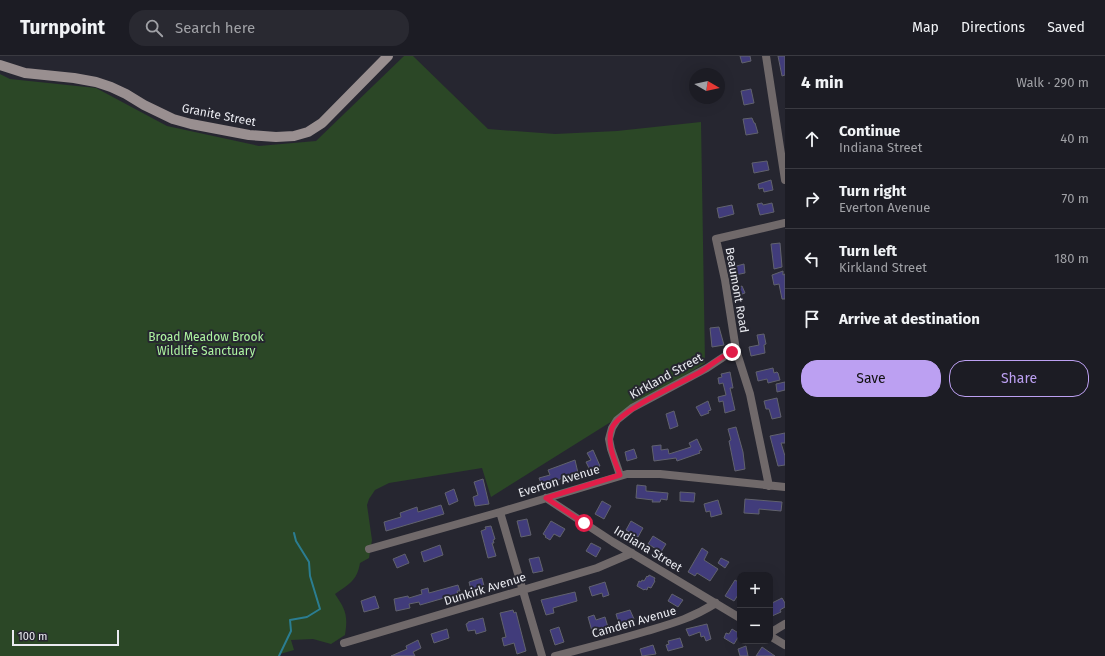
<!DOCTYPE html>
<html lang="en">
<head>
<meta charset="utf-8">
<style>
	:root { --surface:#1c1c24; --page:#292931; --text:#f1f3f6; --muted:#a0a1a6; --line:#3a3a41; --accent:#bca0f2 }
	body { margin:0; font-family:"Fira Sans",sans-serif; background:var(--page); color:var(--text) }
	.controls { position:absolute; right:12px; bottom:12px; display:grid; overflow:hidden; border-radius:8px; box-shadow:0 4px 16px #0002 }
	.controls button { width:36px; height:36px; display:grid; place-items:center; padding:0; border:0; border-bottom:1px solid var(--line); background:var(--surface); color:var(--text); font:20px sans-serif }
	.compass { position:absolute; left:689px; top:12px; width:36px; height:36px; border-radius:50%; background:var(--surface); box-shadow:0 4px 16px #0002; rotate:99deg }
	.scale { position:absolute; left:12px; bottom:10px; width:107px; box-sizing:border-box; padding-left:4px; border:2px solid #eaebf1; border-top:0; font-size:11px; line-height:14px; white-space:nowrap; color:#eaebf1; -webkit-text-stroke:3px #262630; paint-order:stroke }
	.stop { position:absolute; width:12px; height:12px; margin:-9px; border:3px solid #e11d48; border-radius:50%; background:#fff }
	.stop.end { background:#e11d48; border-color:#fff; box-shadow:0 1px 4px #0008 }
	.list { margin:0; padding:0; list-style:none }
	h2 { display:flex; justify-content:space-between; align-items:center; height:52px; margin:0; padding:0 16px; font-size:17px }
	h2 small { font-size:13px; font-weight:400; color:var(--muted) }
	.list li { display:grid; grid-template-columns:26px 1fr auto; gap:12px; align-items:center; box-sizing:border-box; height:60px; padding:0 16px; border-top:1px solid var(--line) }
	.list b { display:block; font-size:15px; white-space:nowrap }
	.list p { margin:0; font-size:13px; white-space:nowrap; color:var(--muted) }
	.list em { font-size:13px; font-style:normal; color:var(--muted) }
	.actions { display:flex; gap:8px; padding:12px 16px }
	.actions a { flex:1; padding:9px 0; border:1px solid var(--accent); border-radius:16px; text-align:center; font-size:14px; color:var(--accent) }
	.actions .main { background:var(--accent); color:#111 }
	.icon { flex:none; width:22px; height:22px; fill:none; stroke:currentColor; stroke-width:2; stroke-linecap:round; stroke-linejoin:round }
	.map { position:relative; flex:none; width:785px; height:600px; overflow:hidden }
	header { display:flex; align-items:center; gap:24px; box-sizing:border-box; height:56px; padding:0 20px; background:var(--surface); border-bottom:1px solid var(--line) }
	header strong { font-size:19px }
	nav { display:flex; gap:22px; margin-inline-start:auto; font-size:14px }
	.search { width:280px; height:36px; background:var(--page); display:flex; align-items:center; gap:10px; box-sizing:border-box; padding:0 14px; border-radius:16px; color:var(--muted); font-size:15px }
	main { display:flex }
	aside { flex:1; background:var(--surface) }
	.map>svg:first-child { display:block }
	.green { fill:#2b4726 }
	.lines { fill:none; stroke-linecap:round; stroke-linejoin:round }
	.stream { stroke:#2b7d91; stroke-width:2 }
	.building { fill:#413c7b; stroke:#61626d }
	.street { stroke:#70696a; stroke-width:8 }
	.secondary { stroke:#998f90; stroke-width:10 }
	.route { stroke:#e11d48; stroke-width:5 }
	.labels { text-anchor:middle; stroke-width:4; stroke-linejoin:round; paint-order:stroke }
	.street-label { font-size:12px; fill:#eaebf1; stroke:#262630 }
	.park-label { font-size:12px; fill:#aef5a1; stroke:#262630 }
</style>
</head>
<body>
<header>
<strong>Turnpoint</strong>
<div class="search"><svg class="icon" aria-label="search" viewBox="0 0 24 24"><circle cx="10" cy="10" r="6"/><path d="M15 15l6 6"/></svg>Search here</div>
<nav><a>Map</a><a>Directions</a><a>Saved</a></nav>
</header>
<main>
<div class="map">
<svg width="785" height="600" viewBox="0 0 785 600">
	<rect width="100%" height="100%" fill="#262630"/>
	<path class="green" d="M404,0h9l75,73 67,5 62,-3 84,-9 4,241 -214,134 -9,-29 -93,15 -14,7 -6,9 -2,6 5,35 -3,18 -9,5c-3,18 -11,21 -25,31 11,16 13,22 10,41l-14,9 -18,-5 -22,1 3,10 -14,4 -1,2h-279v-582l10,5 86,9 71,38 92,20 57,-5z"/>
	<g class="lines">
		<path class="stream" d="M279,600l12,-25 -1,-11 17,-3 13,-8 -10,-33 -1,-14 -13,-21 -2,-8"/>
	</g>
	<path class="building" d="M740,0h10l1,5 -9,2z
		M778,0h7v19l-3,1z
		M751,33l3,14 -10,2 -3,-14z
		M752,62l2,5h1l3,10 -12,2 -3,-16z
		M767,105l2,9 -15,3 -2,-10z
		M771,124l2,10 -9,2 -1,-4 -4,1 -1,-5z
		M762,147l1,2 9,-2 2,9 -14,3 -3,-11z
		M732,149l2,9 -15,4 -2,-10z
		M780,187l2,24 -8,2 -3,-25z
		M744,208l1,9 -10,2 -2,-8z
		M783,215v4l2,-1v25h-3l-3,-15 -5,1 -2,-10z
		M742,230l3,7 -8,3 -2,-7z
		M719,271l5,18 -12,2 -2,-19z
		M764,278l2,10 -2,1 1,8 -14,3 -2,-9 10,-2 -2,-10z
		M773,312l1,5 3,-1 1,1 2,7 -12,3 -1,-4 -9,2 -2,-9z
		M730,316l3,16h-3l5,22 -10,3 -2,-12 -4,1 -1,-5 8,-2 -3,-12 -4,1 -1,-6 4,-1 -1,-3z
		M785,326v8l-8,2 -1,-8z
		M777,342l4,19 -9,2 -3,-10h-3l-2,-8z
		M708,345l3,9 -3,1 1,2 -8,3 -5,-9z
		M674,355l4,15 -8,3 -4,-15z
		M736,371l7,25 2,17 -10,2 -6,-30 2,-1 -3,-11z
		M785,377v10h-4l4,13v9l-7,1 -8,-30z
		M697,383l5,11 -3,1 1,2 -23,8 -1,-3 -22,3 -2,-15 9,-1v5l7,-1 1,5 22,-7 -2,-4z
		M634,393l3,9 -10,3 -2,-9z
		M593,394l7,16 -10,4 -4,-8 5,-2 -4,-7z
		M575,404l3,13 -21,7 1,2 -16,4 -3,-8 11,-3 -2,-5z
		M483,423l6,25 -14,2 -2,-9 5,-2 -4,-13z
		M637,429l9,1v5l22,2 -1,7 -6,-1 -1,3h-8l1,-2 -17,-2z
		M454,433l4,12 -9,4 -4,-12z
		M680,436l15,1 -1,9 -14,-1z
		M745,443l37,3 -1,9 -22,-2v5l-15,-1z
		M718,444l4,14 -11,3 -1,-6 -4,1 -2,-8z
		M602,445l9,5 -7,13 -9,-5z
		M441,449l3,9 -58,17 -2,-9 17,-5 -1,-4 17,-6 1,5z
		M527,463l4,16 -10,2 -4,-16z
		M551,465l14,8 -5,8 -6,-3 -4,6 -5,-3 1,-1 -3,-2z
		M631,465l12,7 -5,9 -12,-7z
		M491,470l4,13 -2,1 1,3h-2l4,13 -8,2 -7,-27 5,-2 -1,-2z
		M653,480l13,8 -5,8 -13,-8z
		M591,487l10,5 -5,9 -10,-6z
		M440,489l3,10 -19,7 -3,-10z
		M702,492l6,4 -4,8 14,9 -8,12 -13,-8 -2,3 -7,-4z
		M405,498l4,9 -12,5 -4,-9z
		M539,501l4,14 -10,2 -4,-14z
		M721,502l8,4 -4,6 -7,-5z
		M649,519l6,3 -1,2 1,1 -4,7 -3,-1 -1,3 -2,-1 -1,1 -7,-4 2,-5 2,1 1,-2 2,1 3,-5 1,1z
		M482,522l2,8 -13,4 -2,-8z
		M735,524l5,3v9l-6,9 -9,-5z
		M605,526l4,13 -6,2 -1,-4 -10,3 -3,-9z
		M458,529l2,6h-3l1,3 -38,11 -1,-3 -10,2 1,4 -14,3 -2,-12 14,-3 1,2 13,-4 -1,-4 7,-2 1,5z
		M575,536l2,9 -24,7 1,5 -8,2 -5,-15z
		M672,538l11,6 -5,7 -10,-6z
		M375,540l4,12 -15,4 -3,-11z
		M782,542l3,5v4l-5,3 1,2 -9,4 -2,-5v-7z
		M513,554l1,3 2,-1 10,39 -9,3 -3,-11 -10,3 -2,-8 4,-1 -6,-24z
		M630,554l4,9 -15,5 -3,-10z
		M594,559l2,5 9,-3 3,10 -16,4 -4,-14z
		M483,562l3,13 -10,3 -1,-4 -7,1 -2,-7 2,-1v-1z
		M707,568l4,15 -5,2 -2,-5 -3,1 -1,-5 -11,4 -3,-7z
		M559,571l5,15 -9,3 -5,-15z
		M447,573l2,9 -15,5 -3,-9z
		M732,573l8,5 -6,10 -10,-6 2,-5 3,1z
		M680,582l3,9 -15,4 -2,-6 3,-1 -1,-3z
		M418,584l3,8 -8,4 2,4h-24l16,-7 -1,-3z
		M653,589l3,9 -14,2 -2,-7z
		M746,590l2,10h-8l-2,-7z
		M762,591l13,9h-19z"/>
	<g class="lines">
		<path class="street" d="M766,0l19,124
			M620,419l-9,-26 -2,-10 3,-11 5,-8 15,-12 75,-40 21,-14 4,-2h5
			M769,430l-19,-92 -14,-44 -11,-70 -9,-41 69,-16
			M546,442l67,44 127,76
			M500,456l42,144
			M369,493l131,-37 127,-38h33l125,13
			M770,577l15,-9
			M770,580l15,9
			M344,587l253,-75 35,-15
			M555,600c31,-8 62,-16 92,-25 27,-8 45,-13 69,-28"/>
		<path class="secondary" d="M0,9l25,8 49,5 22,4 15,5 15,7 18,11 29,14 18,5 58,11 27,2 18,-1 14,-4 14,-9 66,-67"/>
	</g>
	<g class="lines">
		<path class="route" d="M584,467l-38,-25 74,-23c-5,-14 -14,-32 -8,-47 7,-18 70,-45 90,-57 10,-6 19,-15 30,-19"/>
	</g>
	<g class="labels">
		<g class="street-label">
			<text transform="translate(219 59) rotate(11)" y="4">Granite Street</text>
			<text transform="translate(737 234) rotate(80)" y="4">Beaumont Road</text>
			<text transform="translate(666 320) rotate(-29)" y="4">Kirkland Street</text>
			<text transform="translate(559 425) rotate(-17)" y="4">Everton Avenue</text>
			<text transform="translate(648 493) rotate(31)" y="4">Indiana Street</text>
			<text transform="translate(485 533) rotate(-17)" y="4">Dunkirk Avenue</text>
			<text transform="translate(634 566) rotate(-16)" y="4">Camden Avenue</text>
		</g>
		<g class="park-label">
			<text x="206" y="285">Broad Meadow Brook<tspan x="206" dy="14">Wildlife Sanctuary</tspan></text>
		</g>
	</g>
</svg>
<div class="controls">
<button>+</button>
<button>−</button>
</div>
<svg class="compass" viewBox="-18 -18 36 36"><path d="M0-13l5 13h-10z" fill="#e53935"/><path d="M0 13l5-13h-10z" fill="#a0a1a6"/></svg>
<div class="scale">100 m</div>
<div class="stop" style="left:584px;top:467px"></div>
<div class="stop end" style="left:732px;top:296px"></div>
</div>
<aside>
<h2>4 min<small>Walk · 290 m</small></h2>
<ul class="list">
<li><svg class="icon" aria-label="ahead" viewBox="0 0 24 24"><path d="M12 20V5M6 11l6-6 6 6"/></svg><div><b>Continue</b><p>Indiana Street</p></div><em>40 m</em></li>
<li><svg class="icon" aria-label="right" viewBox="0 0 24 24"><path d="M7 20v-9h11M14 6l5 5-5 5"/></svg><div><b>Turn right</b><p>Everton Avenue</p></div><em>70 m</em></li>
<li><svg class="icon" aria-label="left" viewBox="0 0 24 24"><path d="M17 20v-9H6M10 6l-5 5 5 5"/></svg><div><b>Turn left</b><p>Kirkland Street</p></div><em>180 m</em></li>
<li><svg class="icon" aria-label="arrive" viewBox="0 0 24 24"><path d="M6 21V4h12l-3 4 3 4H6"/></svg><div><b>Arrive at destination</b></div></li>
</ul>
<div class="actions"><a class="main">Save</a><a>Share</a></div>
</aside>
</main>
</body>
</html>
